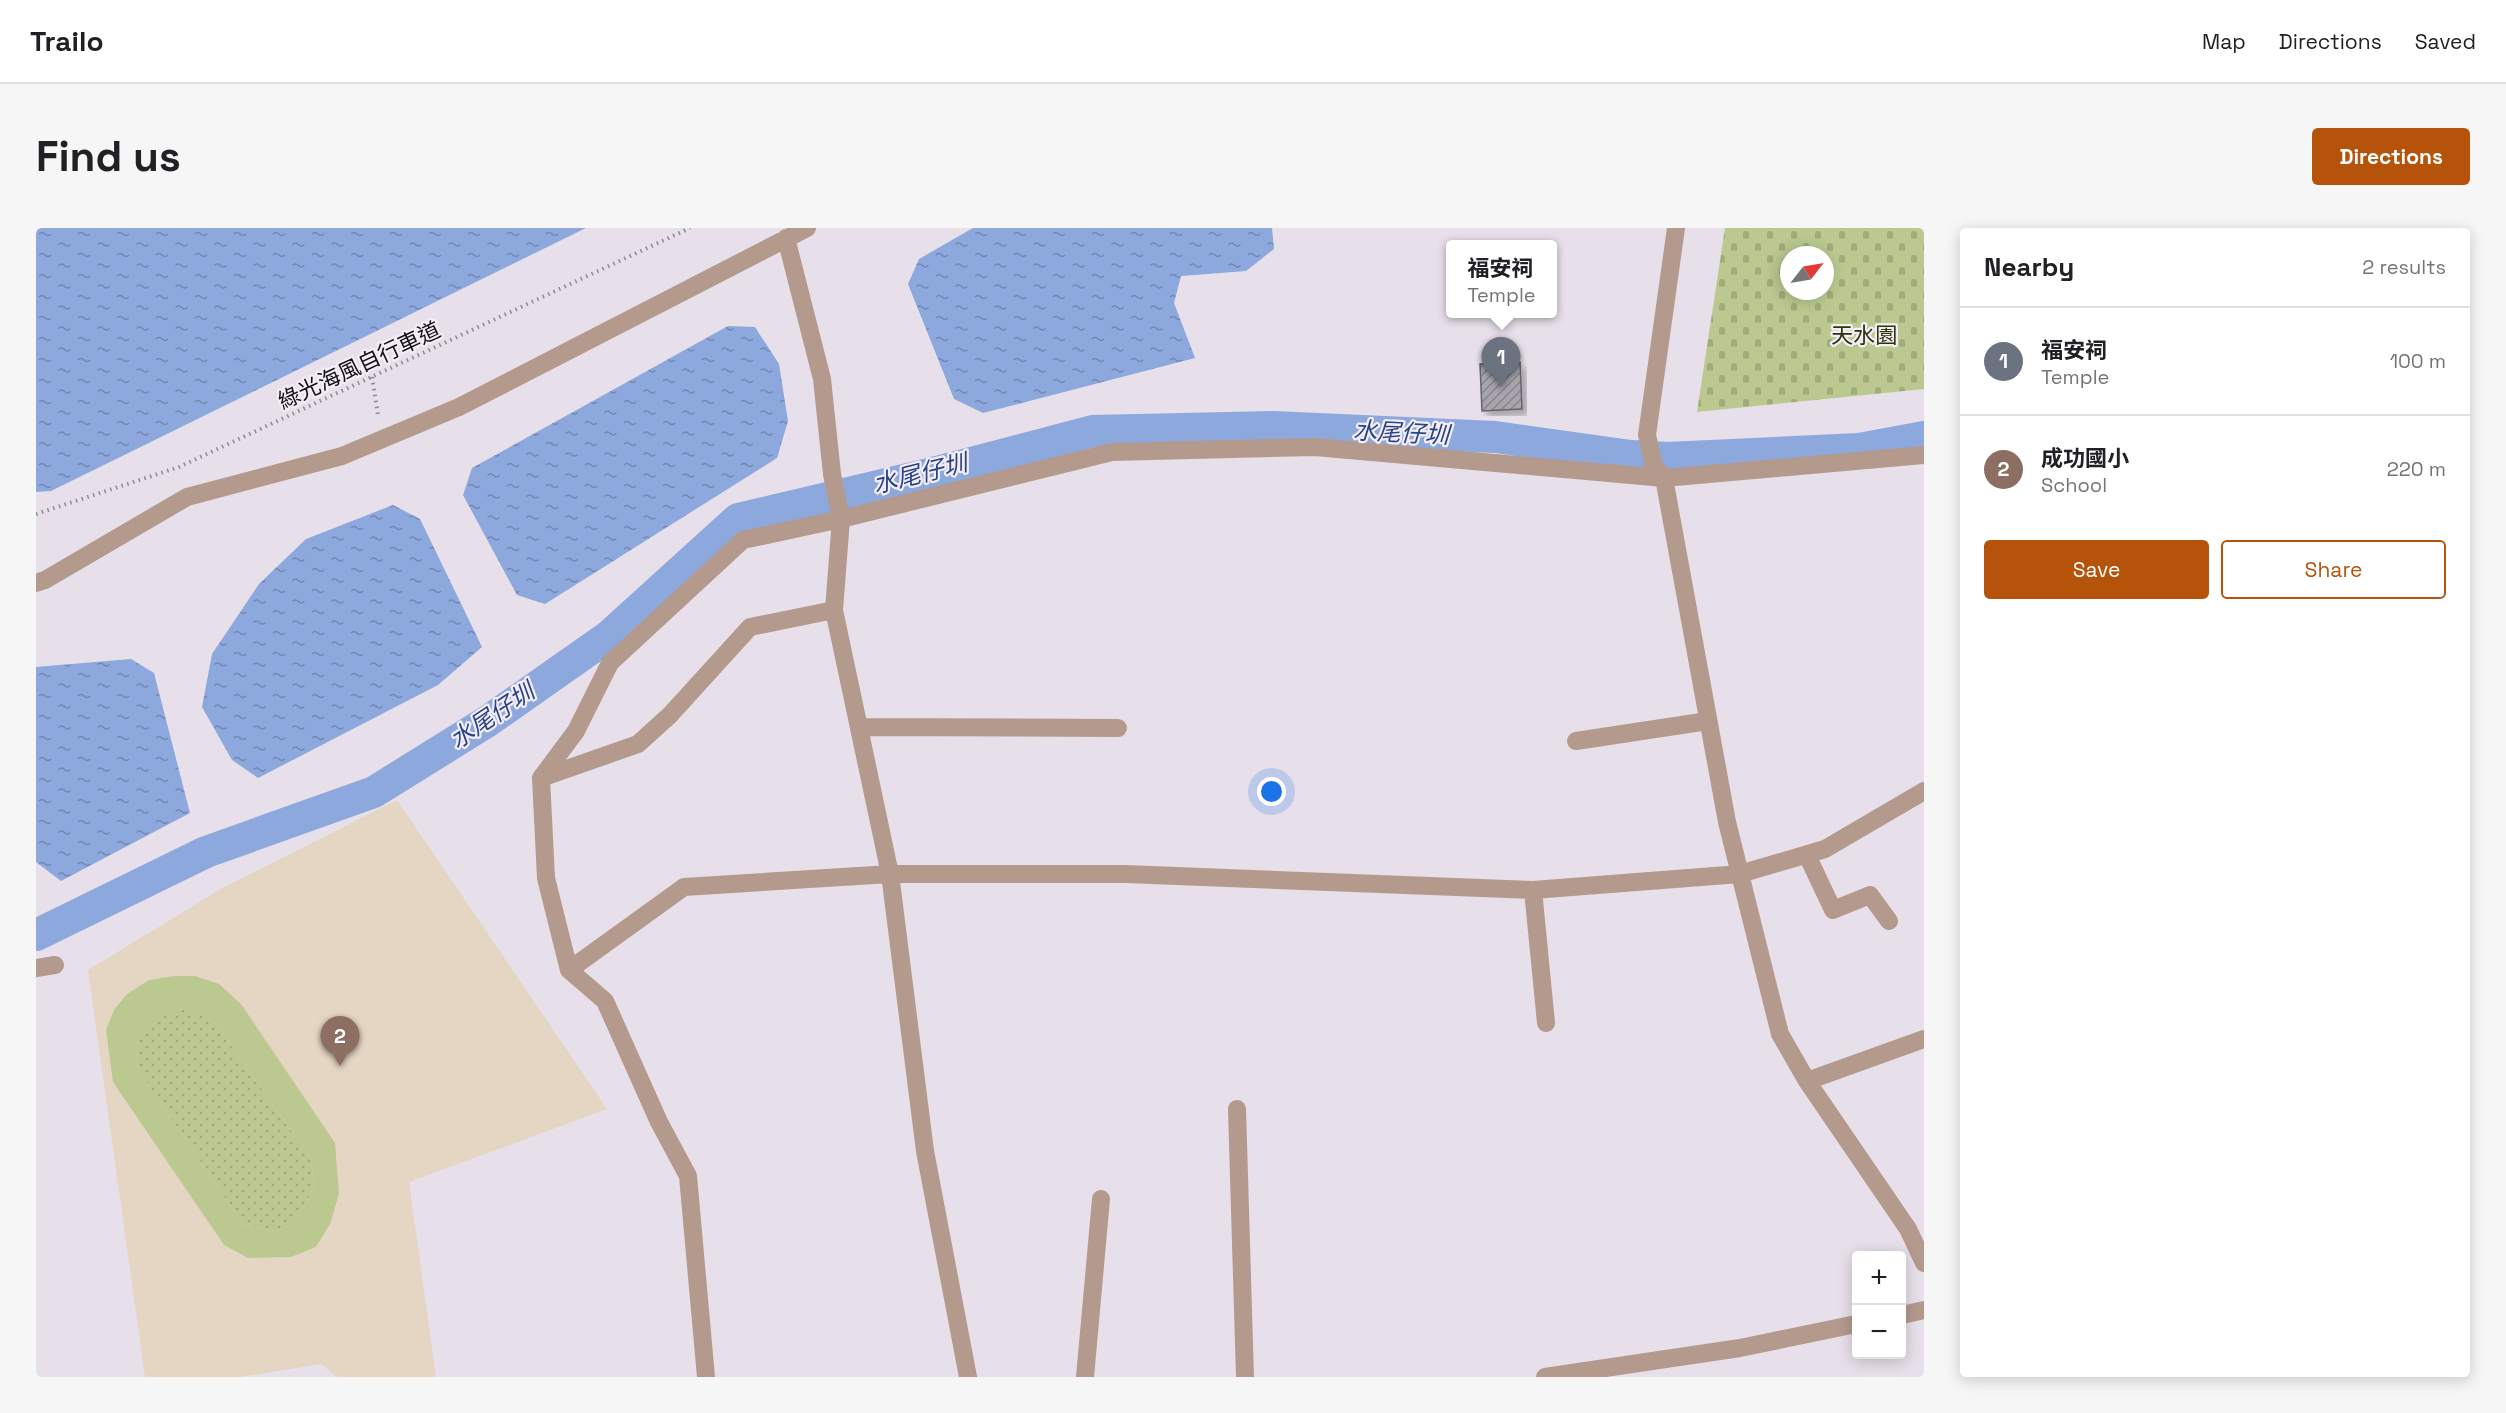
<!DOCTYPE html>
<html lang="en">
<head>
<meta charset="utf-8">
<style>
	:root { --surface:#fff; --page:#f6f6f6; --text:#202124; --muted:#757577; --line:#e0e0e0; --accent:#b45309 }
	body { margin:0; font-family:"Space Grotesk","Noto Sans TC",sans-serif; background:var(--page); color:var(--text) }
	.controls { position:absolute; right:18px; bottom:18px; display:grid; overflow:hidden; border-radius:6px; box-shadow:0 3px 15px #0003 }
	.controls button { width:54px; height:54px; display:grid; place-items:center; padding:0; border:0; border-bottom:2px solid var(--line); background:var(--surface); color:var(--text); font:30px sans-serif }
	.compass { position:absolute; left:1744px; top:18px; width:54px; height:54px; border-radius:50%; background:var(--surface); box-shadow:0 3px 15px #0003; rotate:59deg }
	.you { position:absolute; left:1236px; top:564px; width:21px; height:21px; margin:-15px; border:4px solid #fff; border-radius:50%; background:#1a73e8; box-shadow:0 0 0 9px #1a73e833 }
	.badge { display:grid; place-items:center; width:39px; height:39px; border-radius:50%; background:var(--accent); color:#fff; font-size:20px; font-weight:700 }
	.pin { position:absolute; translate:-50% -50px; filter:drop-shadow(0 2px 3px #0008) }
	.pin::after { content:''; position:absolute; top:32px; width:21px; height:18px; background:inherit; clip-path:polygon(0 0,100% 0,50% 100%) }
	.popup { position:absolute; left:1410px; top:12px; width:111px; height:78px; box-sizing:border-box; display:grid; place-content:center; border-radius:6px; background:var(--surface); filter:drop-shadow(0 2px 4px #0005); font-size:20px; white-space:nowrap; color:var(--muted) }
	.popup b { font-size:22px; color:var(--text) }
	.popup::after { content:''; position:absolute; left:50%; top:100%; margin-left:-12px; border:12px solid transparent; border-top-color:var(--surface) }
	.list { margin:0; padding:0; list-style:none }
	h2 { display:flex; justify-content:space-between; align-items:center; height:78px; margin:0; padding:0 24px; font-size:26px }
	h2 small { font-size:20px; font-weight:400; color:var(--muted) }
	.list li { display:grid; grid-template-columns:39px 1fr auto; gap:18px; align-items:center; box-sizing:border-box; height:108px; padding:0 24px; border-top:2px solid var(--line) }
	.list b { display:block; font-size:22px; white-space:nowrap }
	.list p { margin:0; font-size:20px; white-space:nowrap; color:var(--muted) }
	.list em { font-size:20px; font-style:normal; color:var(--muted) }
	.actions { display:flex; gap:12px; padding:18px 24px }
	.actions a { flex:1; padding:14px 0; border:2px solid var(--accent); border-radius:6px; text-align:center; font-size:21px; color:var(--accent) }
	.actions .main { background:var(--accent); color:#fff }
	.map { position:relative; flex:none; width:1888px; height:1149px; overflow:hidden; border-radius:6px }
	header { display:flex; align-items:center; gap:36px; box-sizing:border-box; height:84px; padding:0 30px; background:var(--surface); border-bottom:2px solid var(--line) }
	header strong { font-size:28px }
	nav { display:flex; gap:33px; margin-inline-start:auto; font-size:21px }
	.intro { display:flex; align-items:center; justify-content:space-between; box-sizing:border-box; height:144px; padding:0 36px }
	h1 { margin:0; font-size:42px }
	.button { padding:15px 27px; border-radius:6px; background:var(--accent); color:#fff; font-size:21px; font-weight:700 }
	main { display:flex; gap:36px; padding:0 36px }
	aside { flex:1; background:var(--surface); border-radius:6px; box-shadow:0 3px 15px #0003 }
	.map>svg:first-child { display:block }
	.education { fill:#e5d6c3 }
	.grass { fill:url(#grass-dots) }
	.cemetery { fill:url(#cemetery-stones); fill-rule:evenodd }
	.pitch { fill:#bbc990; fill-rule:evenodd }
	.water { fill:url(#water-ripples) }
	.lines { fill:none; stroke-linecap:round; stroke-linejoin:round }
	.canal { stroke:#8da8dc; stroke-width:32 }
	.building { fill:url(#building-hatch); stroke:#66636d; stroke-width:1.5; filter:url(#shadow) }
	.path { stroke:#908a92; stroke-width:4; stroke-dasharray:1.5 4.5; stroke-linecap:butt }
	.minor { stroke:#b49a8d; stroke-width:18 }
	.labels { text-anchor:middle; stroke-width:4.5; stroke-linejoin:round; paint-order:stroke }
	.park-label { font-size:22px; fill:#2d3507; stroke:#f4edf7 }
	.street-label { font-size:22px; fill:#131013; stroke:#f4edf7 }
	.water-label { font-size:24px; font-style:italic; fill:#274483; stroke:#f4edf7 }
</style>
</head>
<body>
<header>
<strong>Trailo</strong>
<nav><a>Map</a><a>Directions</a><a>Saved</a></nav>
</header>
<div class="intro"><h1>Find us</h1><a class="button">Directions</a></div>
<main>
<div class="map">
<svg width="1888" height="1149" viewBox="0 0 1888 1149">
	<defs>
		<pattern id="grass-dots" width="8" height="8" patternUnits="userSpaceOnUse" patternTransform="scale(1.5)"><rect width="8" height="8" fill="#bbc990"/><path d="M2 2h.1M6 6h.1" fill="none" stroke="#a0ac7b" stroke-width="1.8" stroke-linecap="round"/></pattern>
		<pattern id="cemetery-stones" width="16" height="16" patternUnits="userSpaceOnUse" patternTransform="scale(1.5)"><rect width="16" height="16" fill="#bbc990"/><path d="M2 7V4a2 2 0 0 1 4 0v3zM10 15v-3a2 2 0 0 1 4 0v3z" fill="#a0ac7b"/></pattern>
		<pattern id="water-ripples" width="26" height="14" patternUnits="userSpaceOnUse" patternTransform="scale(1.5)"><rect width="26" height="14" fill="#8da8dc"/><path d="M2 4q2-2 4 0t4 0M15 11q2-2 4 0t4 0" fill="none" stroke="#7287b1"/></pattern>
		<pattern id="building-hatch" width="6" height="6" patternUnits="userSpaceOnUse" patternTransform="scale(1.5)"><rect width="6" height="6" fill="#a7a4ae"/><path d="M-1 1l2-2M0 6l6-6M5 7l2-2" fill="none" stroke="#87848c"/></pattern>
		<filter id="shadow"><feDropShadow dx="5.5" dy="5.5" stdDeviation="3" flood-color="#0004"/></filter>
	</defs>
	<rect width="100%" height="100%" fill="#e7dfe9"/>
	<path class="education" d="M361,572l210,309 -198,73 27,195h-99l-16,-13 -80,13h-96l-57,-407 136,-83z"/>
	<path class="grass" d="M142,781l18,3 20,12 95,135 3,27 -9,20 -12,18 -18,7 -32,-7 -104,-153c-1,-6 -3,-13 -3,-20 1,-20 26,-35 42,-42z"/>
	<path class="cemetery" d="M1689,0h199v161l-227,23zM1753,27h36v36h-36z"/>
	<path class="pitch" d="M138,748h21l24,8 22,20 94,139 4,51 -9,30 -14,23 -25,10 -43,1 -24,-13 -111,-163 -7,-52 8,-20 13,-16 22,-14zM142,781l18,3 20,12 95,135 3,27 -9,20 -12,18 -18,7 -32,-7 -104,-153c-1,-6 -3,-13 -3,-19 1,-20 26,-36 42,-43z"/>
	<path class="water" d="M0,0h550l-535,263 -15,1z
		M937,0h299l2,21 -28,22 -65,5 -7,27 21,55 -212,55 -29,-14 -46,-115 11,-25z
		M692,98l27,1 24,37 9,57 -11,37 -232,146 -28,-9 -54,-100 9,-27z
		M357,277l27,14 62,128 -44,38 -180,93 -26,-18 -30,-53 10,-53 47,-70 47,-45z
		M95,431l23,14 36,140 -129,68 -25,-19v-195z"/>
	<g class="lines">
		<path class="canal" d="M0,707l170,-83 168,-60 114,-71 121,-85 129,-117 195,-46 160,-42 180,-4 222,10 136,19 36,2 192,-9 65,-12"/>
	</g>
	<path class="building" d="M1484,134l2,47 -40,2 -2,-47z"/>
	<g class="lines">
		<path class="path" d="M336,149l6,38
			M0,286l143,-47 511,-239"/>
		<path class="minor" d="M1640,0l-29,207 7,31 10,12 63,344 53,212 27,47 101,148 16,34
			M750,10l36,141 10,95 9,45 -7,91 56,264 35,277 43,226
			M0,355l9,-3 142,-83 155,-41 117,-49 348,-179
			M823,499l259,1
			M1540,513l132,-20
			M505,550l97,-34 32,-29 80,-88 84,-17
			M1771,627l26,55 37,-15 19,26
			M1497,662l13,133
			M0,740l19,-3
			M533,742l115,-83 206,-13h236l407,16 207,-16 85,-25 99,-58
			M1771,853l117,-42
			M1201,881l8,268
			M1866,1087l22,-5
			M670,1149l-18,-201 -29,-54 -54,-121 -36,-31 -23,-92 -5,-100 35,-47 34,-68 133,-123 98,-21 271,-67 203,-5 349,31 260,-23
			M1049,1149l16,-178
			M1509,1149l195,-29 116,-24"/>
	</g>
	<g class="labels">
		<g class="park-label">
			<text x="1828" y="115">天水園</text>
		</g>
		<g class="street-label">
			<text transform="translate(323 137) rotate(-25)" y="8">綠光海風自行車道</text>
		</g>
		<g class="water-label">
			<text transform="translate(1365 205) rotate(3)" y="8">水尾仔圳</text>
			<text transform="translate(884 246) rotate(-14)" y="8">水尾仔圳</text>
			<text transform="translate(456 488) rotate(-34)" y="8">水尾仔圳</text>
		</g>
	</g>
</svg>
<div class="controls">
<button>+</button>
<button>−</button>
</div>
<svg class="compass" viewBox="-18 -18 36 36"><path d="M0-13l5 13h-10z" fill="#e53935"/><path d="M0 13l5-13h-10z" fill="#757577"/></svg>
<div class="you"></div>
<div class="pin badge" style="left:1465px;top:159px;background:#6b7280">1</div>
<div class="popup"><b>福安祠</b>Temple</div>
<div class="pin badge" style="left:304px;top:838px;background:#8d6e63">2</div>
</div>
<aside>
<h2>Nearby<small>2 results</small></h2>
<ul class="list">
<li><span class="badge" style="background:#6b7280">1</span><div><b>福安祠</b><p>Temple</p></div><em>100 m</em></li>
<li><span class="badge" style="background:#8d6e63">2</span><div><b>成功國小</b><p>School</p></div><em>220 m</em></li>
</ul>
<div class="actions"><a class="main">Save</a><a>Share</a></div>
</aside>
</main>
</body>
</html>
